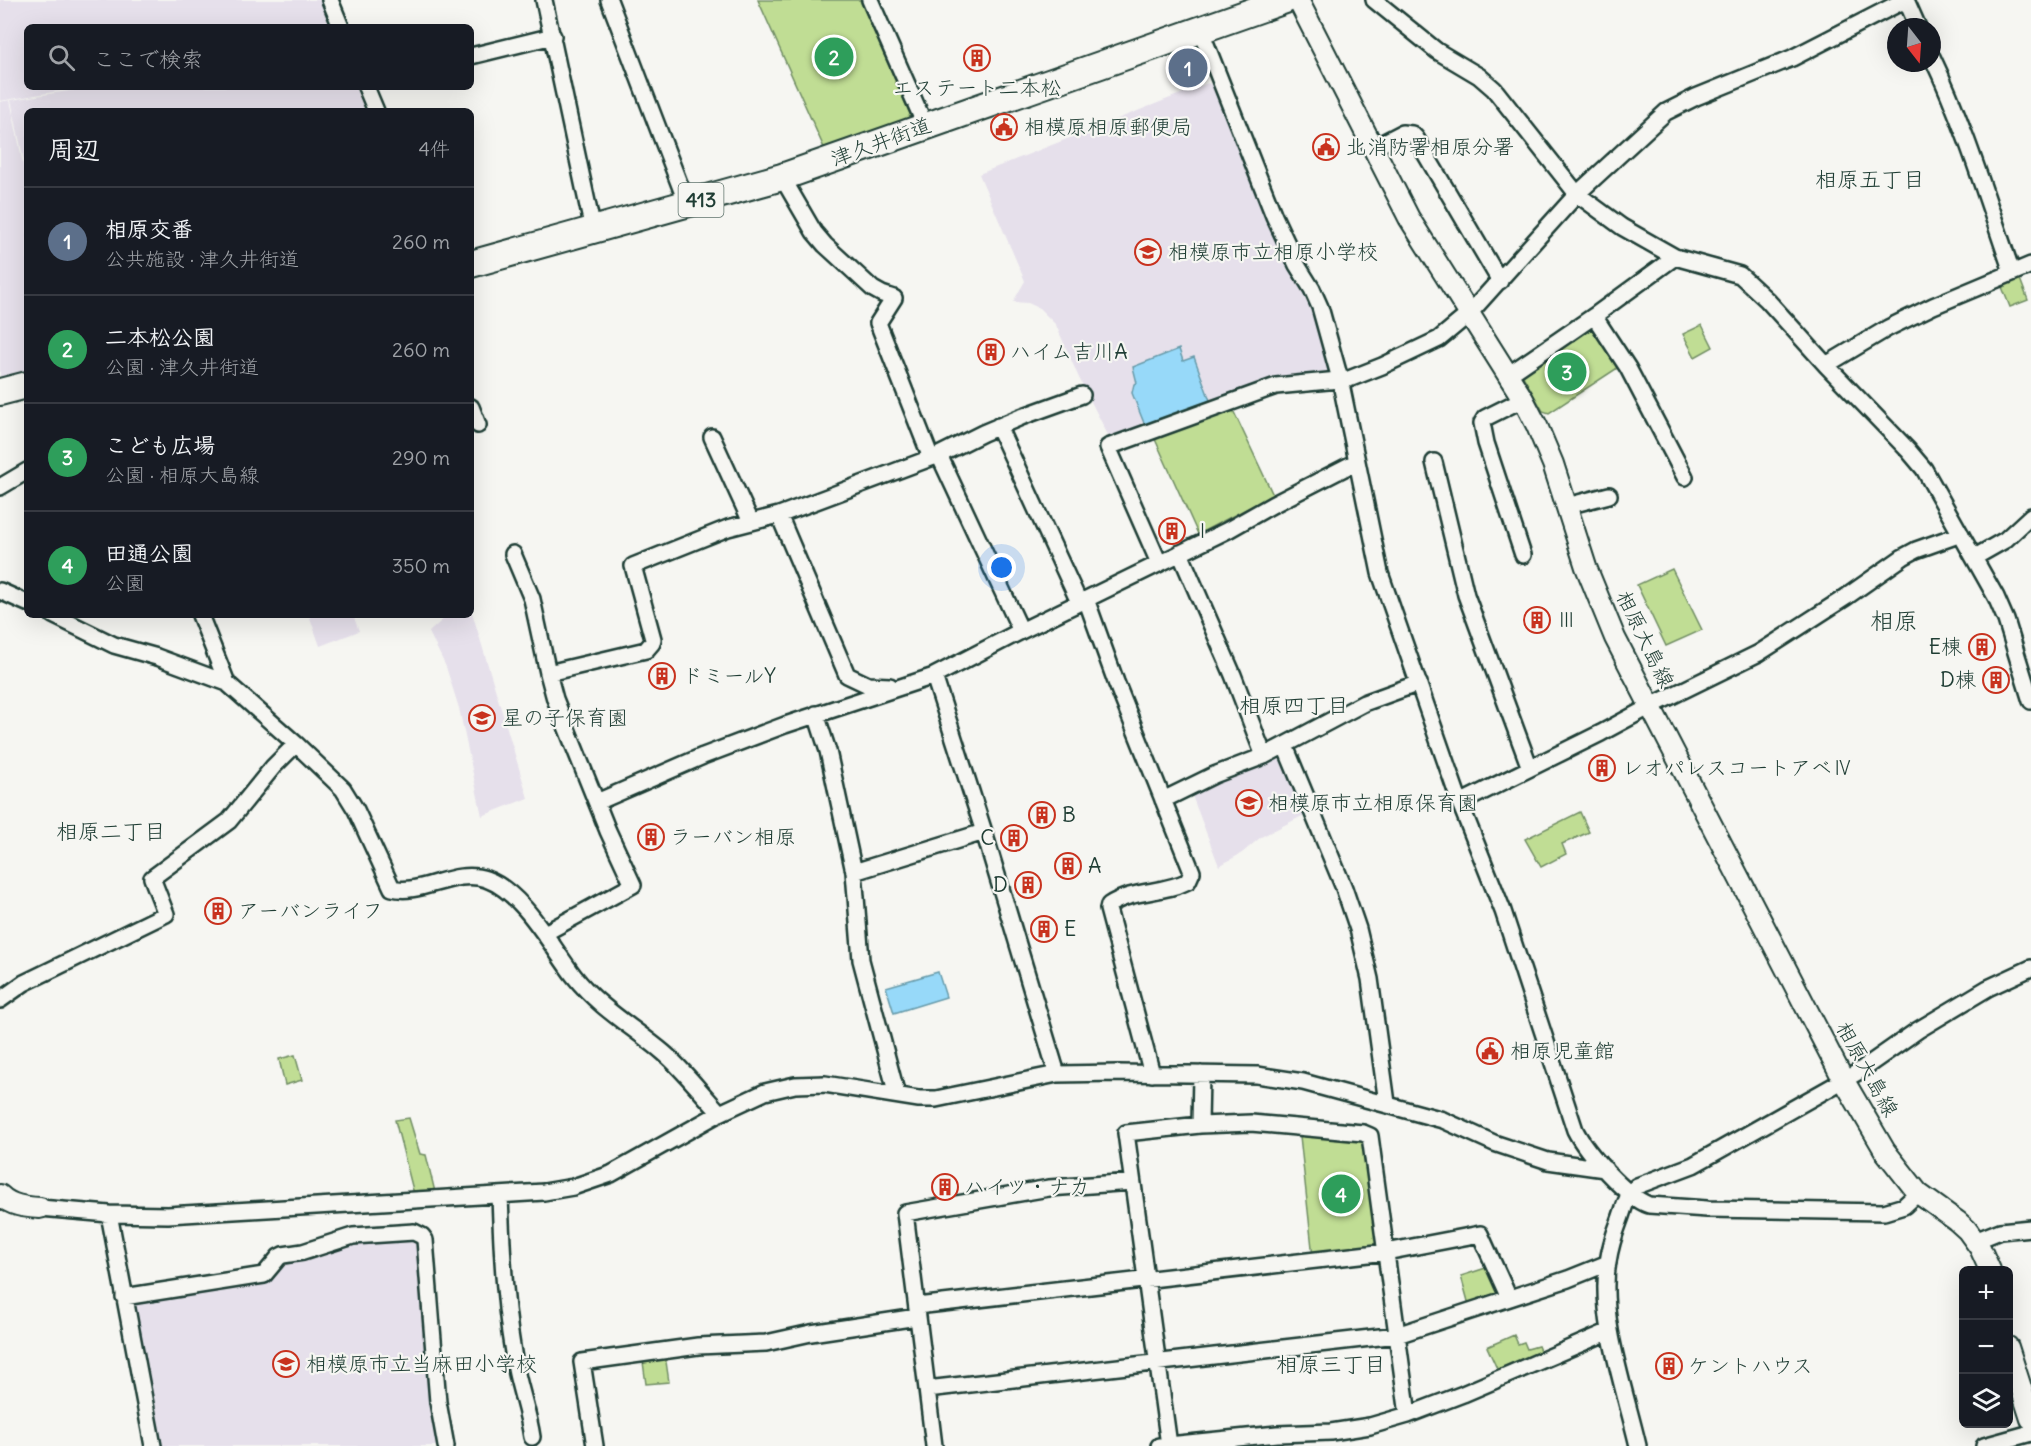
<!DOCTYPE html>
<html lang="ja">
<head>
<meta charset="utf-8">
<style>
	:root { --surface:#171b24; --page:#20242c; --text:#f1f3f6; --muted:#9ea1a6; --line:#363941; --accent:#7c3aed }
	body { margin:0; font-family:Delius,"Klee One",sans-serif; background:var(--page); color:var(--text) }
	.controls { position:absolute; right:18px; bottom:18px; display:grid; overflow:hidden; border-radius:9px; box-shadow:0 6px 24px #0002 }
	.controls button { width:54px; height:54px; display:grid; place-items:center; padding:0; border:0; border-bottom:2px solid var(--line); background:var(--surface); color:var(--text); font:30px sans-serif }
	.compass { position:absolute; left:1887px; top:18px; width:54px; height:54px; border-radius:50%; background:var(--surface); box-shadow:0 6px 24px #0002; rotate:163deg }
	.you { position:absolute; left:1002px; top:568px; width:21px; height:21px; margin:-15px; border:4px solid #fff; border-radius:50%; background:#1a73e8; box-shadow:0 0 0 9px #1a73e833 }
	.badge { display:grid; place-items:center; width:39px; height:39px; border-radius:50%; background:var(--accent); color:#fff; font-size:20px; font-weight:700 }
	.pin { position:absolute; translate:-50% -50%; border:3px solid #fff; box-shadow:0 2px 6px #0006 }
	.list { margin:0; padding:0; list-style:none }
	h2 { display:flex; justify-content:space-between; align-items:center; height:78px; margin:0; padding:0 24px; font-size:26px }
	h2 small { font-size:20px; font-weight:400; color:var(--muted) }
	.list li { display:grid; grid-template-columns:39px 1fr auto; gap:18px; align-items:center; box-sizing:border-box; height:108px; padding:0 24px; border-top:2px solid var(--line) }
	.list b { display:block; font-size:22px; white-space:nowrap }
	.list p { margin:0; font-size:20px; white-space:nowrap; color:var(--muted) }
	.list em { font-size:20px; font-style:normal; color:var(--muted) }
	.icon { flex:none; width:33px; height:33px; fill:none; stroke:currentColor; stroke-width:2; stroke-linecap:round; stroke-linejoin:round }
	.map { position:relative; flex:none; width:2031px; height:1446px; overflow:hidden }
	.search { position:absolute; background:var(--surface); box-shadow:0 6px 24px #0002; left:24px; top:24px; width:450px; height:66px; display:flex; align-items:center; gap:15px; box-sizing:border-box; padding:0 21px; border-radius:9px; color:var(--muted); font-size:22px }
	.panel { position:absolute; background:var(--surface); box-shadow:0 6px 24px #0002; left:24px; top:108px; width:450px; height:510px; border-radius:9px }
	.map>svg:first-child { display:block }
	.built { fill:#e6e0eb }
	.green { fill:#c0dd94; stroke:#708d64; stroke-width:1.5 }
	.water { fill:#97d9f9; stroke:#679baa; stroke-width:1.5 }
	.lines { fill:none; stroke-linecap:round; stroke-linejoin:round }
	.minor-casing { stroke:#1f3d34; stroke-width:20 }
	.tertiary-casing { stroke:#1f3d34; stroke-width:24 }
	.trunk-casing { stroke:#1f3d34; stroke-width:30 }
	.minor { stroke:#f6f6f2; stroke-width:15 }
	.tertiary { stroke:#f6f6f2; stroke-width:20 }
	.trunk { stroke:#f6f6f2; stroke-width:26 }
	.labels { text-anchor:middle; stroke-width:4.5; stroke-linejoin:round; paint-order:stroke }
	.shield { fill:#f6f6f2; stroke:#60746d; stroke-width:1.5 }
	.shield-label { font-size:20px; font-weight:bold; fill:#1f3d34 }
	.poi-label { font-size:21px; fill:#1f3d34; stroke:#f6f6f2; text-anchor:start }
	.street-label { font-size:21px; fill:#1f3d34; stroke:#f6f6f2 }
	.neighbourhood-label { font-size:22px; fill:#1f3d34; stroke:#f6f6f2 }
	.quarter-label { font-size:24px; fill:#1f3d34; stroke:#f6f6f2 }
</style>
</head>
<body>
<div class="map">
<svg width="2031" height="1446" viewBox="0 0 2031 1446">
	<rect width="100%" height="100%" fill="#f6f6f2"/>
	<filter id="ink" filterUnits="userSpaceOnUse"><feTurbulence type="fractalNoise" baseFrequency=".0167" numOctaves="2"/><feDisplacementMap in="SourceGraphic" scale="12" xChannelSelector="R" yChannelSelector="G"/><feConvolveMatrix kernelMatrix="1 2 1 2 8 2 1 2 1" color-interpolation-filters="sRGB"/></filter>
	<g filter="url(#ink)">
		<path class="built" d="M0,0h323l11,27h-307v60h56l-83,14z
			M1208,83l4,2 65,156 28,53 11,27 13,49 -3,4 -211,65 -6,-2 -30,-59 -23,-53 -17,-17 -11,-5 -15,-1 12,-21 -46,-107z
			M94,87h261l10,24h-338v65l-16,-76z
			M10,100l17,84v189l-27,6v-277z
			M471,609l57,189 -46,18 -23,-108 -13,-41 -17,-35 19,-17h23z
			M309,615h44l6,16 -39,15z
			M1281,752l27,61 -47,24 -19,16 -23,13 -28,-73z
			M414,1237l5,5 20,204h-279l-28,-140 4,-5 145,-37 6,-4 67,-19z"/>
		<path class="green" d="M758,0h102l50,114 -3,7 -82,29z
			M2015,276l5,3 8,21 -18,7 -10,-25z
			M1702,325l11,22 -18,10 -12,-23z
			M1587,327l8,1 22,35 -1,6 -67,44 -6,-2 -20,-35 1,-8z
			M1232,408l41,87 -75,39 -44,-97z
			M1672,569l30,61 -36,16 -29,-61z
			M1580,812l9,20 -27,12 4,10 -25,13 -16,-28z
			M295,1055l7,25 -17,5 -6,-26z
			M409,1118l11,36 6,1 9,37 -21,2 -19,-74z
			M1300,1136l67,4 15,108 -69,9z
			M1489,1267l11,23 -3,6 -28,9 -8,-29z
			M1514,1335l4,9 6,-2 3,7 11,-3 4,9 -43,18 -12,-26z
			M665,1355l4,27 -23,2 -3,-22 4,-5z"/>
		<path class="water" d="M1179,349l4,12 11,-4 17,46 -65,25 -14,-35 2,-9 3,-1 -4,-16z
			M938,972l8,25 -52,16 -8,-26z"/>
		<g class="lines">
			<defs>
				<path id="minor" d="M330,0l11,27
					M544,0l49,230
					M609,0l78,204
					M870,0l55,125
					M1374,0l63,51 42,25 15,13 83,105 45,33 53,30 65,18 27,25 59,65 82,85 16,19 72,128 10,23 25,81
					M1906,0l12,27
					M1200,29l74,187 23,49 15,24 8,18 20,72 40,194 80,230 43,108 72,219c11,22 51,67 74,75l58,4 177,3 20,-6 14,-13
					M471,56l82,-20
					M1932,57c33,69 55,143 80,215
					M366,87l10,24
					M1373,148l29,-15 10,1 4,4 84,143
					M782,177l32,55 11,13 48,44 9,5 12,4 -16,25 53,135
					M1594,316l34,52 57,109
					M1826,365l62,-37 45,-22 98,-41
					M1508,375l86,-59 81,-59
					M1523,399l-38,19 -3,5 4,20 37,112
					M471,407l7,18
					M998,426l81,176
					M712,437l39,85
					M939,455l82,176
					M1434,462l32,133 64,173
					M0,487l27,-16
					M1567,506l42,-11
					M779,515l68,160 21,10 22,1
					M1180,553l53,122 31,81
					M513,554l19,45 16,74 7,26 53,132 25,54 -88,48
					M1975,557l30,-17 26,-24
					M1159,563l-51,-116 168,-61 73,-7 33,-13 57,-27 30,-25 108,-120 89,-82 30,-15 96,-39 113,-58
					M0,591l27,12
					M1086,599l30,83 76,190 -4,9c-25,13 -55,8 -79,24l-1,4 44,165
					M53,615l61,30 43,12 70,26 69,61 47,45 13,21 36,78c28,8 63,-20 94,-9 37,13 65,67 88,97 25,32 59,51 90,77 20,17 37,40 56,60
					M200,615l27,68
					M548,673l98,-23 6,-7 1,-4 -20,-73 95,-38 51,-13 160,-60 44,-22 38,-16 61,-22
					M934,676l50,156 73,242
					M816,714l12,37 26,121 7,88 36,135
					M1285,746l59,142 14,41 12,50 17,124
					M1163,800l51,-25 50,-19 100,-53 55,-20
					M597,802l106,-46 82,-31 149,-49 87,-45 207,-101 44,-25 84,-43
					M1460,803l141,-70 50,-27 108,-53 87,-56 57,-40 13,-7 45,-16
					M854,872l130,-40
					M0,1000l24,-17 142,-69 -14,-36 77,-57 44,-54 23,-23
					M1200,1125l1,-51
					M500,1195c2,60 5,121 17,179 5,22 12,42 15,63
					M40,1208l69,6 59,1 376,-23 29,-5 38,-13 109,-61 45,-21 30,-7 30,-1 94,15h17l121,-25 61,-1 139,2 46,7 140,38 51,23 54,18 57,8
					M109,1214l44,232
					M1975,1241l25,-10 31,-3
					M124,1297l140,-22 15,-18 4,-2 20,-3 50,-16 61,-4 8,4 3,4 13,162 8,44
					M917,1306l469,-54 94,-18 29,64
					M927,1389l-22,-176 144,-25 83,-6
					M1169,1445l-43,-312 74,-8 51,-2 112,10 7,3 38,279
					M595,1446l-13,-84 116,-16 68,-3 45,-10 106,-16
					M934,1446l-7,-57 470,-54 171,-56 40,-16
					M1159,1446l118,-12 54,-2 39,-6 38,-11 55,-21 147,-63
					M1638,1446c-12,-53 -40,-130 -30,-184 2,-14 6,-27 11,-40 5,-13 7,-27 18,-36l56,-21 165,-93 60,-42 70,-42 43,-20
					M1984,1446l47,-13"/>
				<path id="tertiary" d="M1298,0l111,218 114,181 14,27 16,38 33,103 29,71 228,441 42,72 33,42 39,28 10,9 13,18 10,22
					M0,1195c11,11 25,12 40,13
					M2008,1347l23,72"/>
				<path id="trunk" d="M471,264l311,-87 503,-177
					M0,392l27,-7"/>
			</defs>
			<use href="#minor" class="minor-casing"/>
			<use href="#tertiary" class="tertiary-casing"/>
			<use href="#trunk" class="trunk-casing"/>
			<use href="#minor" class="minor"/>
			<use href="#tertiary" class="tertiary"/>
			<use href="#trunk" class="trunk"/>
		</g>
	</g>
	<defs>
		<symbol id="building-ring" viewBox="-11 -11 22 22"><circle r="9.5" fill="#f6f6f2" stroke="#c8321e" stroke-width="1.5"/><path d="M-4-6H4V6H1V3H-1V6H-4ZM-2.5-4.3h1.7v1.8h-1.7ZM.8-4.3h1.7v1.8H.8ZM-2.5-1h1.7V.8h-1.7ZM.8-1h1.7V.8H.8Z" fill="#c8321e"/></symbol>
		<symbol id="civic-ring" viewBox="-11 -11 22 22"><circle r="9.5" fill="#f6f6f2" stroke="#c8321e" stroke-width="1.5"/><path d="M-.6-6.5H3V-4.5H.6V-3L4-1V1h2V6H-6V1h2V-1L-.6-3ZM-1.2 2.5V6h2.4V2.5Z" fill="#c8321e"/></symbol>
		<symbol id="school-ring" viewBox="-11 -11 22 22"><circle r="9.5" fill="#f6f6f2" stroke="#c8321e" stroke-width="1.5"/><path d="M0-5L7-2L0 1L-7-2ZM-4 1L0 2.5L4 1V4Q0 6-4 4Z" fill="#c8321e"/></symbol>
	</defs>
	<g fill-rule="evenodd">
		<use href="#building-ring" x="962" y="43" width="30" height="30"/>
		<use href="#civic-ring" x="989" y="112" width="30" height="30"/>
		<use href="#civic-ring" x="1311" y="132" width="30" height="30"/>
		<use href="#school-ring" x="1133" y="237" width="30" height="30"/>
		<use href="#building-ring" x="976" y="337" width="30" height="30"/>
		<use href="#building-ring" x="1157" y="516" width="30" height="30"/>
		<use href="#building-ring" x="1522" y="605" width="30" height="30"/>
		<use href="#building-ring" x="1967" y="632" width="30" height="30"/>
		<use href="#building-ring" x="647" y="661" width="30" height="30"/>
		<use href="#building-ring" x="1981" y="665" width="30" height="30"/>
		<use href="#school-ring" x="467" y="703" width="30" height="30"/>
		<use href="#building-ring" x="1587" y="753" width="30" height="30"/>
		<use href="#school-ring" x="1234" y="788" width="30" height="30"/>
		<use href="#building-ring" x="1027" y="800" width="30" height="30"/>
		<use href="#building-ring" x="636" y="822" width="30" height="30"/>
		<use href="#building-ring" x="999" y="823" width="30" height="30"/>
		<use href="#building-ring" x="1053" y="851" width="30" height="30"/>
		<use href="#building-ring" x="1013" y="870" width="30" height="30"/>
		<use href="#building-ring" x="203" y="896" width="30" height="30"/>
		<use href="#building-ring" x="1029" y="914" width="30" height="30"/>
		<use href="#civic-ring" x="1475" y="1036" width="30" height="30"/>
		<use href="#building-ring" x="930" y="1172" width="30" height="30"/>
		<use href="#school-ring" x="271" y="1349" width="30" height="30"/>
		<use href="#building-ring" x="1654" y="1351" width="30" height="30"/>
	</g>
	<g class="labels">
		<rect class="shield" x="678.5" y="183" width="45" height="34" rx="4.5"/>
		<g class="shield-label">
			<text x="701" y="207">413</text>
		</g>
		<g class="poi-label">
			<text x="977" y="95" text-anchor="middle">エステート二本松</text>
			<text x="1024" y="134">相模原相原郵便局</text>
			<text x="1346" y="154">北消防署相原分署</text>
			<text x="1168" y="259">相模原市立相原小学校</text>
			<text x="1010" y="359">ハイム吉川A</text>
			<text x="1192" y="538">Ⅰ</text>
			<text x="1556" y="627">Ⅲ</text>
			<text x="1962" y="654" text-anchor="end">E棟</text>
			<text x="682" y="683">ドミールY</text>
			<text x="1976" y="687" text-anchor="end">D棟</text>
			<text x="502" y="725">星の子保育園</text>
			<text x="1622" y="775">レオパレスコートアベⅣ</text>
			<text x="1268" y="810">相模原市立相原保育園</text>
			<text x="1062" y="822">B</text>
			<text x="670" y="844">ラーバン相原</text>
			<text x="994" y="845" text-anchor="end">C</text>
			<text x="1088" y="873">A</text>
			<text x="1008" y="892" text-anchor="end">D</text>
			<text x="238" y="918">アーバンライフ</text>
			<text x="1064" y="936">E</text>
			<text x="1510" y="1058">相原児童館</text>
			<text x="964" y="1194">ハイツ・ナカ</text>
			<text x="306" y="1371">相模原市立当麻田小学校</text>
			<text x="1688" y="1373">ケントハウス</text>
		</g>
		<g class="street-label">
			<text transform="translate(881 142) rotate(-20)" y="7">津久井街道</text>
			<text transform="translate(1645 639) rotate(64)" y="7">相原大島線</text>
			<text transform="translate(1867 1069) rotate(61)" y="7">相原大島線</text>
		</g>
		<g class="neighbourhood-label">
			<text x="1870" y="187">相原五丁目</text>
			<text x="1294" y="713">相原四丁目</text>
			<text x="111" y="839">相原二丁目</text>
			<text x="1331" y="1372">相原三丁目</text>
		</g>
		<g class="quarter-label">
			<text x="1894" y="629">相原</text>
		</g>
	</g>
</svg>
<div class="controls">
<button>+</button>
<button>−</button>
<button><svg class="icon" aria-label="layers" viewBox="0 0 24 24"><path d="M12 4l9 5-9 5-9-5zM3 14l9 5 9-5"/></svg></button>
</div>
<svg class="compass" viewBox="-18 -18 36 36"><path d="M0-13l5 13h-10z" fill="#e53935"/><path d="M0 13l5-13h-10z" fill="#9ea1a6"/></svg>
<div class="you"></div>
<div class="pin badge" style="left:1188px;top:68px;background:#5c6f8a">1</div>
<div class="pin badge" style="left:834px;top:57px;background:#2e9e5b">2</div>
<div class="pin badge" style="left:1567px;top:372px;background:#2e9e5b">3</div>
<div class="pin badge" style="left:1341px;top:1194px;background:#2e9e5b">4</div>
<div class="search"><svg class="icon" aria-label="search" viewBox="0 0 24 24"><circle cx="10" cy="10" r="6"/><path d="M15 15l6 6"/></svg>ここで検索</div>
<section class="panel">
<h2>周辺<small>4件</small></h2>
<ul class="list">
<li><span class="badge" style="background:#5c6f8a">1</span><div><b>相原交番</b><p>公共施設 · 津久井街道</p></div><em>260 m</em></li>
<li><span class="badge" style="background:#2e9e5b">2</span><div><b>二本松公園</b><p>公園 · 津久井街道</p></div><em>260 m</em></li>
<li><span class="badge" style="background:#2e9e5b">3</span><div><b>こども広場</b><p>公園 · 相原大島線</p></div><em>290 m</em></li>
<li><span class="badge" style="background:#2e9e5b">4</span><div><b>田通公園</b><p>公園</p></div><em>350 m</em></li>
</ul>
</section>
</div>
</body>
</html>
